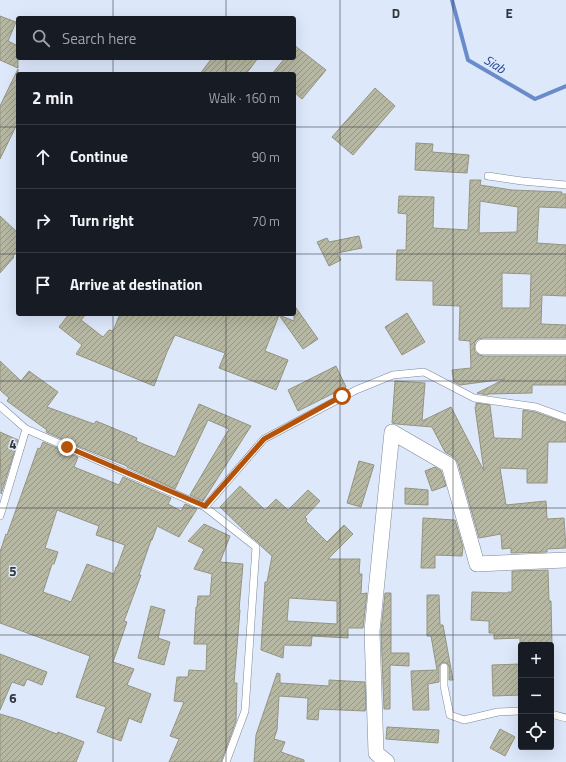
<!DOCTYPE html>
<html lang="en">
<head>
<meta charset="utf-8">
<style>
	:root { --surface:#171b24; --page:#242831; --text:#f1f3f6; --muted:#9ea1a6; --line:#363941 }
	body { margin:0; font-family:"Titillium Web",sans-serif; background:var(--page); color:var(--text) }
	.controls { position:absolute; right:12px; bottom:12px; display:grid; overflow:hidden; border-radius:4px; box-shadow:0 4px 16px #0002 }
	.controls button { width:36px; height:36px; display:grid; place-items:center; padding:0; border:0; border-bottom:1px solid var(--line); background:var(--surface); color:var(--text); font:20px sans-serif }
	.stop { position:absolute; width:12px; height:12px; margin:-9px; border:3px solid #b45309; border-radius:50%; background:#fff }
	.stop.end { background:#b45309; border-color:#fff; box-shadow:0 1px 4px #0008 }
	.list { margin:0; padding:0; list-style:none }
	h2 { display:flex; justify-content:space-between; align-items:center; height:52px; margin:0; padding:0 16px; font-size:17px }
	h2 small { font-size:13px; font-weight:400; color:var(--muted) }
	.list li { display:grid; grid-template-columns:26px 1fr auto; gap:12px; align-items:center; box-sizing:border-box; height:64px; padding:0 16px; border-top:1px solid var(--line) }
	.list b { display:block; font-size:15px; white-space:nowrap }
	.list em { font-size:13px; font-style:normal; color:var(--muted) }
	.icon { flex:none; width:22px; height:22px; fill:none; stroke:currentColor; stroke-width:2; stroke-linecap:round; stroke-linejoin:round }
	.map { position:relative; flex:none; width:566px; height:762px; overflow:hidden }
	.search { position:absolute; background:var(--surface); box-shadow:0 4px 16px #0002; left:16px; top:16px; width:280px; height:44px; display:flex; align-items:center; gap:10px; box-sizing:border-box; padding:0 14px; border-radius:4px; color:var(--muted); font-size:15px }
	.panel { position:absolute; background:var(--surface); box-shadow:0 4px 16px #0002; left:16px; top:72px; width:280px; height:244px; border-radius:4px }
	.map>svg:first-child { display:block }
	.lines { fill:none; stroke-linecap:round; stroke-linejoin:round }
	.stream { stroke:#6a8bca; stroke-width:4 }
	.building { fill:url(#building-hatch); stroke:#949480; fill-rule:evenodd }
	.lane-casing { stroke:#7e8899; stroke-width:8 }
	.street-casing { stroke:#7e8899; stroke-width:16 }
	.lane { stroke:#fff; stroke-width:7 }
	.street { stroke:#fff; stroke-width:15 }
	.route { stroke:#b45309; stroke-width:5 }
	.grid { fill:none; stroke:#31353d; stroke-width:1; stroke-opacity:0.55 }
	.labels { text-anchor:middle; stroke-width:3; stroke-linejoin:round; paint-order:stroke }
	.water-label { font-size:13px; font-style:italic; fill:#214692; stroke:#dde8fb }
	.grid-label { font-size:13px; text-anchor:middle; font-weight:bold; fill:#31353d; stroke:#dde8fb; stroke-width:3; stroke-linejoin:round; paint-order:stroke }
</style>
</head>
<body>
<div class="map">
<svg width="566" height="762" viewBox="0 0 566 762">
	<defs>
		<pattern id="building-hatch" width="6" height="6" patternUnits="userSpaceOnUse"><rect width="6" height="6" fill="#b7b8a3"/><path d="M-1 1l2-2M0 6l6-6M5 7l2-2" fill="none" stroke="#959686"/></pattern>
	</defs>
	<rect width="100%" height="100%" fill="#dde8fb"/>
	<g class="lines">
		<path class="stream" d="M452,0l16,60 67,39 31,-13"/>
	</g>
	<path class="building" d="M0,16l16,6 -8,19 10,5v22l-18,-8z
		M294,45l32,25 -24,29 -8,-7v-18h-22l13,-16h9z
		M212,58h46l-12,16h-46z
		M18,69v53l-18,37v-53z
		M375,88l20,18 -42,49 -21,-18z
		M416,143l17,1 -1,8 37,3 -2,18 -52,-3z
		M470,180h11l-1,5 32,5 50,2 -1,2h5v14l-27,-1 -2,36 29,2v51l-24,-1 -1,29 25,1v13h-83l-5,1 -3,3 -1,5 1,5 4,3 4,1h83v29h-34v8l-44,1v1l-11,-2 28,-14 -45,6 -6,-3 -2,-12 19,-2 -1,-27 -11,-1 1,-34 -27,-1v-24l-37,-1 1,-30h9l1,-36 -9,-1 1,-17 35,1 -1,31 35,2zM480,201l38,6 -1,25 -38,1zM502,273l29,1 -1,34h-28z
		M0,216l18,17v17l-5,6 1,1 -14,16z
		M359,236l3,12 -25,5 4,7 -12,6 -12,-24 10,-4 2,4z
		M294,305l24,34 -15,10 -24,-34 -14,36 23,9 -12,30 -57,-22 6,-15 -50,-18 -8,17 -13,34 -78,-32 6,-9 -23,-18 10,-13h17l-5,6 22,17 6,-7 4,1 7,-17h159v1l15,6z
		M407,313l18,29 -23,13 -17,-28z
		M0,361l21,20 8,-10 29,21 -11,15 47,17 2,-3 41,17 -1,3 39,16 24,-53 52,22 -48,75 -13,-6 39,-66 -21,-9 -33,69 -48,-22v-1l-45,-18 -36,-16 1,-2 -40,-29 2,-3 -9,-8z
		M336,366l10,21 -48,24 -10,-21z
		M395,381l30,2 -3,38 29,-14 33,64 -9,-64h1v-4l14,2 4,33 28,1 1,-29 12,2 31,11v19h-18l-1,41h-20v-14l-27,-1 6,37 40,-4 1,18 17,-1 2,30 -19,1v3l-36,1v-5l-9,1 -1,-15 -22,4 -21,-75 -4,-6 -9,-5 -13,-25 -35,-3 -5,-1z
		M0,432l18,8 -14,45 -3,9z
		M43,442l35,15 -4,10 45,18 4,-8 48,21 -3,6 13,7 4,-7 12,5 -18,28 -22,-11 -5,14h-1l-12,35h2l-17,46 3,1 -14,40 21,7 -7,16 24,9 -10,29 -12,-5 -8,23 -24,-9 9,-25 -30,-10 14,-41 -90,-33v-71l6,-18 1,1 31,-87 2,1zM57,510l42,16 -3,9 29,10 -8,22h-1l-2,7 -27,-10 -16,38 -28,-10 9,-28h2l4,-12 -13,-4z
		M359,461l15,4 -13,42 -14,-4z
		M435,467l6,4 5,15 -14,5 -7,-20z
		M240,486l25,24 11,-11 12,11 20,-20 12,11 -15,16 2,2 -1,2 21,21 17,-17 9,9 -25,25h32l-1,15h3l-1,20 6,-1 -4,35h-15v10l-36,-2 -1,10 -27,-1 -1,13 -22,-8 4,-68h2l5,-26 -11,-10 -2,-3 -8,-6 -31,-30zM289,598l48,3v23l-50,-3z
		M405,488l23,2v15l-23,-1z
		M423,518l32,2 8,27 -1,9 -27,-1v13h-14z
		M204,524l26,12 -10,26 23,2 -4,46h1l-3,36 -3,37h3l-1,38 -15,41h-52l10,-23 -9,-3 14,-34 -10,-1 3,-24h11l1,-7 17,1 1,-27h-13l2,-37h1l1,-11h12l2,-22 -18,-5 10,-20 -16,-8z
		M548,570l1,31h2l1,44h-32v-7l-26,1v-6h-5v-12l-18,-1 1,-28 36,1v-1h4v-21z
		M385,593h6v60h18v13l-19,-1v44h-6l-3,-78z
		M427,595h12l1,30h3l10,55h-4v-13l-1,-3 -4,-2 -3,1 -2,4v15l-11,2 1,26h-16l-2,-39 26,-1 -6,-34h-4z
		M151,606l14,4 -7,28 12,4 -6,23 -26,-7z
		M0,654l47,18 -5,13 -15,-6 -3,7 -12,-4 -12,28z
		M521,664v31l-28,1 -1,-31z
		M277,673l3,1v9l49,3v-6l36,2 1,27 -1,2 -46,-2 -1,11 -11,-1 1,-21 -29,-2 -2,34 -3,9 11,3 -4,10 23,8v2h-50l2,-27z
		M0,714l20,6 37,14 1,-2 26,10 -8,20h-76z
		M387,727l52,3 -1,13 -52,-4z
		M500,729l15,8 -10,19 -15,-8z"/>
	<g class="lines">
		<defs>
			<path id="lane" d="M488,176l34,5 44,4
				M0,406l26,23 179,78 51,40 -11,164 -19,51
				M205,507l59,-68 92,-49 37,-15 31,-3 50,26 62,9 30,11
				M0,516l26,-87
				M444,667v19l6,29 14,5 34,-8 23,-1
				M551,714l15,4"/>
			<path id="street" d="M483,347h83
				M387,762l-11,-9 -4,-122 20,-199 57,33 28,99 89,-4"/>
		</defs>
		<use href="#lane" class="lane-casing"/>
		<use href="#street" class="street-casing"/>
		<use href="#lane" class="lane"/>
		<use href="#street" class="street"/>
	</g>
	<g class="lines">
		<path class="route" d="M67,447l138,59 59,-67 78,-43"/>
	</g>
	<path class="grid" d="M113,0v18M226,0v18M340,0v762M453,0v762M113,58v16M226,58v16M0,127h18M294,127h272M0,254h18M294,254h272M113,314v448M226,314v448M0,381h566M0,508h566M0,635h566"/>
	<g class="labels">
		<g class="water-label">
			<text transform="translate(495 64) rotate(31)" y="5">Siab</text>
		</g>
	</g>
	<g class="grid-label">
		<text x="396" y="18">D</text>
		<text x="509" y="18">E</text>
		<text x="13" y="449">4</text>
		<text x="13" y="576">5</text>
		<text x="13" y="703">6</text>
	</g>
</svg>
<div class="controls">
<button>+</button>
<button>−</button>
<button><svg class="icon" aria-label="locate" viewBox="0 0 24 24"><circle cx="12" cy="12" r="6"/><path d="M12 2v4M12 18v4M2 12h4M18 12h4"/></svg></button>
</div>
<div class="stop" style="left:342px;top:396px"></div>
<div class="stop end" style="left:67px;top:447px"></div>
<div class="search"><svg class="icon" aria-label="search" viewBox="0 0 24 24"><circle cx="10" cy="10" r="6"/><path d="M15 15l6 6"/></svg>Search here</div>
<section class="panel">
<h2>2 min<small>Walk · 160 m</small></h2>
<ul class="list">
<li><svg class="icon" aria-label="ahead" viewBox="0 0 24 24"><path d="M12 20V5M6 11l6-6 6 6"/></svg><div><b>Continue</b></div><em>90 m</em></li>
<li><svg class="icon" aria-label="right" viewBox="0 0 24 24"><path d="M7 20v-9h11M14 6l5 5-5 5"/></svg><div><b>Turn right</b></div><em>70 m</em></li>
<li><svg class="icon" aria-label="arrive" viewBox="0 0 24 24"><path d="M6 21V4h12l-3 4 3 4H6"/></svg><div><b>Arrive at destination</b></div></li>
</ul>
</section>
</div>
</body>
</html>
